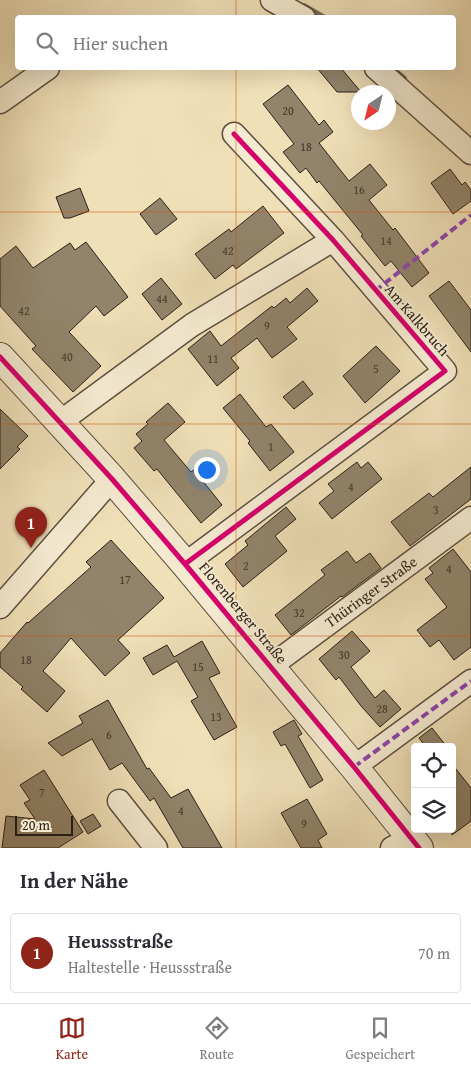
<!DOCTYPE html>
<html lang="de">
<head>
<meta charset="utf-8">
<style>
	:root { --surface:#fff; --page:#f2f2f3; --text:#2b2b33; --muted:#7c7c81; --line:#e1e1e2; --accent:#8f2418 }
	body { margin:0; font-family:"Gentium Book Plus",serif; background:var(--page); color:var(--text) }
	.controls { position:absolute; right:15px; bottom:15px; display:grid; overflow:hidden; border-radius:5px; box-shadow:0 5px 20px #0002 }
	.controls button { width:45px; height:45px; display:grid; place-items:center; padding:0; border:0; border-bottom:1px solid var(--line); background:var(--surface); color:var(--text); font:25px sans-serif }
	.compass { position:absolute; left:351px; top:85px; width:45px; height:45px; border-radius:50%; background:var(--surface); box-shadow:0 5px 20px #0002; rotate:215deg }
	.scale { position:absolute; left:15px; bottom:12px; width:58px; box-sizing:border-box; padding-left:5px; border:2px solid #2b2018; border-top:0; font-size:14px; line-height:18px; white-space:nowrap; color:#2b2018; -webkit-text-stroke:4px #f5ebd1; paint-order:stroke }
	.you { position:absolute; left:206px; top:469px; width:18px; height:18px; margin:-12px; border:4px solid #fff; border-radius:50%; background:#1a73e8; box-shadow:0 0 0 8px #1a73e833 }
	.badge { display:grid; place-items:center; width:32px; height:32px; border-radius:50%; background:var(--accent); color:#fff; font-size:16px; font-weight:700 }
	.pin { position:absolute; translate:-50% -41px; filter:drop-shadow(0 1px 2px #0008) }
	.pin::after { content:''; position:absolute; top:26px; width:18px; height:15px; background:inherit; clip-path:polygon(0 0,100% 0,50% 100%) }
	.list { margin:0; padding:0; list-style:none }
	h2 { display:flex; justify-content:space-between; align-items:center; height:65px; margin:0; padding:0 20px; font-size:21px }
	h2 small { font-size:16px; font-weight:400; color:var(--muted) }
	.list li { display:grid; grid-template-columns:32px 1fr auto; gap:15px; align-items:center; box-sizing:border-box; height:80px; margin:0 10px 10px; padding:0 10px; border:1px solid var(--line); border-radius:5px }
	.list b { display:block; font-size:19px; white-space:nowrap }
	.list p { margin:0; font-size:16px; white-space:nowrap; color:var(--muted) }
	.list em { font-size:16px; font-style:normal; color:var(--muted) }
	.icon { flex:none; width:28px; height:28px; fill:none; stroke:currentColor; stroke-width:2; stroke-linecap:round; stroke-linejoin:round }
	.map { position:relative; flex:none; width:471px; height:848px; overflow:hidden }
	.search { position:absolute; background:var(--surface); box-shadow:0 5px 20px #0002; left:15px; right:15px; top:15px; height:55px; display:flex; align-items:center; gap:12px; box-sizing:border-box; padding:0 18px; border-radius:5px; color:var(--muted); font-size:19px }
	.sheet { height:155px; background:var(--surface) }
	nav { display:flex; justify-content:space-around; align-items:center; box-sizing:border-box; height:70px; border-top:1px solid var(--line); background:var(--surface); font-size:14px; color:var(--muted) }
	nav a { display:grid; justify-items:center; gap:2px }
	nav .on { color:var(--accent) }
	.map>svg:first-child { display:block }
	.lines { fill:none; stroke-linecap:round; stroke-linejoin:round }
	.stream { stroke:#796c58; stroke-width:5.5 }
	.building { fill:#91846b; stroke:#2b2018 }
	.minor-casing { stroke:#5c5040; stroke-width:25 }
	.tertiary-casing { stroke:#5c5040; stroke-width:30 }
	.minor { stroke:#f5ebd1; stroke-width:22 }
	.tertiary { stroke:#f5ebd1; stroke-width:28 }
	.quiet { stroke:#8e44ad; stroke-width:4; stroke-dasharray:8 4; stroke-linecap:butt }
	.cycleway-casing { stroke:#f5ebd1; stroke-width:8 }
	.cycleway { stroke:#d6006c; stroke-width:5 }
	.grid { fill:none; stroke:#d5530d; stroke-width:1; stroke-opacity:0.55 }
	.labels { text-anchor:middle; stroke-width:4; stroke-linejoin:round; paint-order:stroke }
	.number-label { font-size:12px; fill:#44392d }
	.street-label { font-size:15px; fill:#2b2018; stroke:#f5ebd1 }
</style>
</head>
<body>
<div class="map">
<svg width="471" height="848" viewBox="0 0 471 848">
	<rect width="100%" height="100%" fill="#f0e0b8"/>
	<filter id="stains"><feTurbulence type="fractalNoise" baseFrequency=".004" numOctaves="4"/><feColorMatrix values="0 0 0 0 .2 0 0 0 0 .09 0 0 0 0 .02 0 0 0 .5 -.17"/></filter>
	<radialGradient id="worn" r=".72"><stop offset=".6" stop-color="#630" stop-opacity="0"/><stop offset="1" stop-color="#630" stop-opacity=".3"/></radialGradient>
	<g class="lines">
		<path class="stream" d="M304,6l21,12
			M392,68l12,10"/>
	</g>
	<path class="building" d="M317,68h24l20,24h-24z
		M288,85l31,40 5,-5 9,12 -14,11 30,38 21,-17 17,21 -18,15 24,30 2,-2 34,45 -17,14 -21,-26 -6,5 -24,-30 2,-1 -44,-54 -2,2 -11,-15 -6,5 -17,-21 11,-8 -31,-40z
		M450,169l12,16 3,-3 6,8v11l-18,13 -22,-31z
		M80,188l9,23 -19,7h-6l-8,-21z
		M160,198l17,21 -21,16 -16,-21z
		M263,206l21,27 -48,36 -3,-4 -18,14 -20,-25 34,-25 2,3z
		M86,242l42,55 -24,19 -8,-10 -27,26 32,34 -28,26 -41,-43 4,-3 -36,-40v-47l16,-13 17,22 37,-25 5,7z
		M161,278l21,26 -20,16 -20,-26z
		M449,281l22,29v42l-42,-56z
		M307,288l11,13 -31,26 10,12 -25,19 -15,-20 -26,20 8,10 -22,18 -29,-37 22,-18 11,15 51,-40 2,2 12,-10 4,5z
		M376,346l24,25 -35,32 -22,-27z
		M303,381l10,13 -19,15 -11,-12z
		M240,394l26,33 5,-3 23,28 -24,19 -22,-28 2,-2 -27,-33z
		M168,403l17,19 -21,18 27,32 3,-2 28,35 -21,18 -44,-54 -3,2 -20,-23 8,-7 -6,-7 12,-10 -2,-2z
		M0,409l28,27 -11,11 3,2 -20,20z
		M357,462l4,6 7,-6 14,17 -50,40 -13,-16 15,-12 -6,-7z
		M471,467v32l-61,47 -19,-24 38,-29 4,4z
		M286,507l10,12 -21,17 12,15 -44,36 -18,-23 23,-19 -3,-4z
		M111,540l53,58 -46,42 12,13 -25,23 -34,-38 -28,33 22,20 -18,21 -26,-23 2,-2 -23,-20v-14l27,-31 1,1 63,-56 -5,-5z
		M453,549l18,23v75l-17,13 -15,-20 -9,7 -13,-17 30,-23 -22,-28 8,-6 -4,-5z
		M347,551l9,12 14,-10 11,15 -39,29 -1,-1 -50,39 -16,-20 50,-40 -4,-5z
		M352,631l18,20 -19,16 24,31 9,-8 17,19 -21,18 -19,-21 -22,-29 -3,3 -17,-21z
		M202,641l18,32 -11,5 28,49 -23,13 -23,-39 7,-4 -21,-36 -24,14 -10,-17 24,-13 7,12z
		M108,700l39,69 2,-1 22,30 17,-9 34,59h-39l-29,-50 -4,3 -28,-38 -12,7 -18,-31 -30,17 -14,-13 35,-20 -4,-7z
		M294,720l8,14 -4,2 25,44 -13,8 -25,-44 -4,2 -8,-14z
		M432,728l15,19h-21l-7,-9z
		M452,764l19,24v33l-19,14z
		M44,770l39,62 -25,16h-56l4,-32 29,3 -11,-16 6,-3 -10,-15z
		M307,799l20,35 -9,6 4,8h-21l-20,-35z
		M93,814l8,12 -13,8 -8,-13z"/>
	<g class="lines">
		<defs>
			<path id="minor" d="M272,0l32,18
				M376,68l95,85
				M0,102l48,-34
				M60,422l132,-97 141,-85
				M185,564l260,-193 -112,-131 -99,-106
				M0,607l112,-128
				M271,666l200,-148
				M354,767l117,-86
				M119,801l37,47
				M392,848l19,-10"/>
			<path id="tertiary" d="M0,357l112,122 73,85 169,203 65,81"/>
		</defs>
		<use href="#minor" class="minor-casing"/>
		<use href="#tertiary" class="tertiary-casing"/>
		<use href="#minor" class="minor"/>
		<use href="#tertiary" class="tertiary"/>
		<path class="quiet" d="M375,291l96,-76
			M354,767l117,-86"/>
		<defs>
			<path id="cycleway" d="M0,357l112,122 73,85 169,203 65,81
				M185,564l260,-193 -112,-131 -99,-106"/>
		</defs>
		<use href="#cycleway" class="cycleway-casing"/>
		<use href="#cycleway" class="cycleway"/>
	</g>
	<path class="grid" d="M236,0v18M236,68v780M0,212h471M0,424h471M0,636h471"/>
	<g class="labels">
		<g class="number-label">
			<text x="288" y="115">20</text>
			<text x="306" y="151">18</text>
			<text x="359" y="194">16</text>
			<text x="386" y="245">14</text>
			<text x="228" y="255">42</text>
			<text x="162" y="303">44</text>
			<text x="24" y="315">42</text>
			<text x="267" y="330">9</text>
			<text x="67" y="361">40</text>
			<text x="213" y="363">11</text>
			<text x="376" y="373">5</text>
			<text x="271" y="451">1</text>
			<text x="351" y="491">4</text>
			<text x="436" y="514">3</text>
			<text x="246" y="570">2</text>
			<text x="449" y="573">4</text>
			<text x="125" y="584">17</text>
			<text x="299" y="617">32</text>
			<text x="344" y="659">30</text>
			<text x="26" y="664">18</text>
			<text x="198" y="671">15</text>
			<text x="382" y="713">28</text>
			<text x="216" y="721">13</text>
			<text x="109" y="739">6</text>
			<text x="42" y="797">7</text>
			<text x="181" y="815">4</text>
			<text x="304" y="828">9</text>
		</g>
		<g class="street-label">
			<text transform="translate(417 320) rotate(49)" y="5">Am Kalkbruch</text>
			<text transform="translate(371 592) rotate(-36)" y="5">Thüringer Straße</text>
			<text transform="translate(243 613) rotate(50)" y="5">Florenberger Straße</text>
		</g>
	</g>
	<rect width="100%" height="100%" filter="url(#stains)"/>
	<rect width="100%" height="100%" fill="url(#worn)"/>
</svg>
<div class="controls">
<button><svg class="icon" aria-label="locate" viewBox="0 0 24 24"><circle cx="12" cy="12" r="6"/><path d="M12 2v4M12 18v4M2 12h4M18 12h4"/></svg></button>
<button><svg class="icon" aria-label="layers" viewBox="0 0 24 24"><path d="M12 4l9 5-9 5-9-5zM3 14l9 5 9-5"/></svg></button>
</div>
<svg class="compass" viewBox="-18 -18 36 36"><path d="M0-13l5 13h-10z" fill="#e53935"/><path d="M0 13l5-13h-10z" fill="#7c7c81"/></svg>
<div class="scale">20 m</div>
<div class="you"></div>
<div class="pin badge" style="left:31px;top:548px">1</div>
<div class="search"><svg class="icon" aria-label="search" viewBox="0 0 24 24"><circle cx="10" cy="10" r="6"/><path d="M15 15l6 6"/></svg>Hier suchen</div>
</div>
<section class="sheet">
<h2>In der Nähe<small></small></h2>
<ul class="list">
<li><span class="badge">1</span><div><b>Heussstraße</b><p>Haltestelle · Heussstraße</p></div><em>70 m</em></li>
</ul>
</section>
<nav>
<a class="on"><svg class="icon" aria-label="map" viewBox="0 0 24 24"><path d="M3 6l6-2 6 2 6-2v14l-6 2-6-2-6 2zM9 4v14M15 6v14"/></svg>Karte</a>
<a><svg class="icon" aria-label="directions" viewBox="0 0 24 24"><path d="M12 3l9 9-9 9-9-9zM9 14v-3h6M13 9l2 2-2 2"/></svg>Route</a>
<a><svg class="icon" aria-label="saved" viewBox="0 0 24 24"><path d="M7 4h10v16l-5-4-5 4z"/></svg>Gespeichert</a>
</nav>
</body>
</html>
